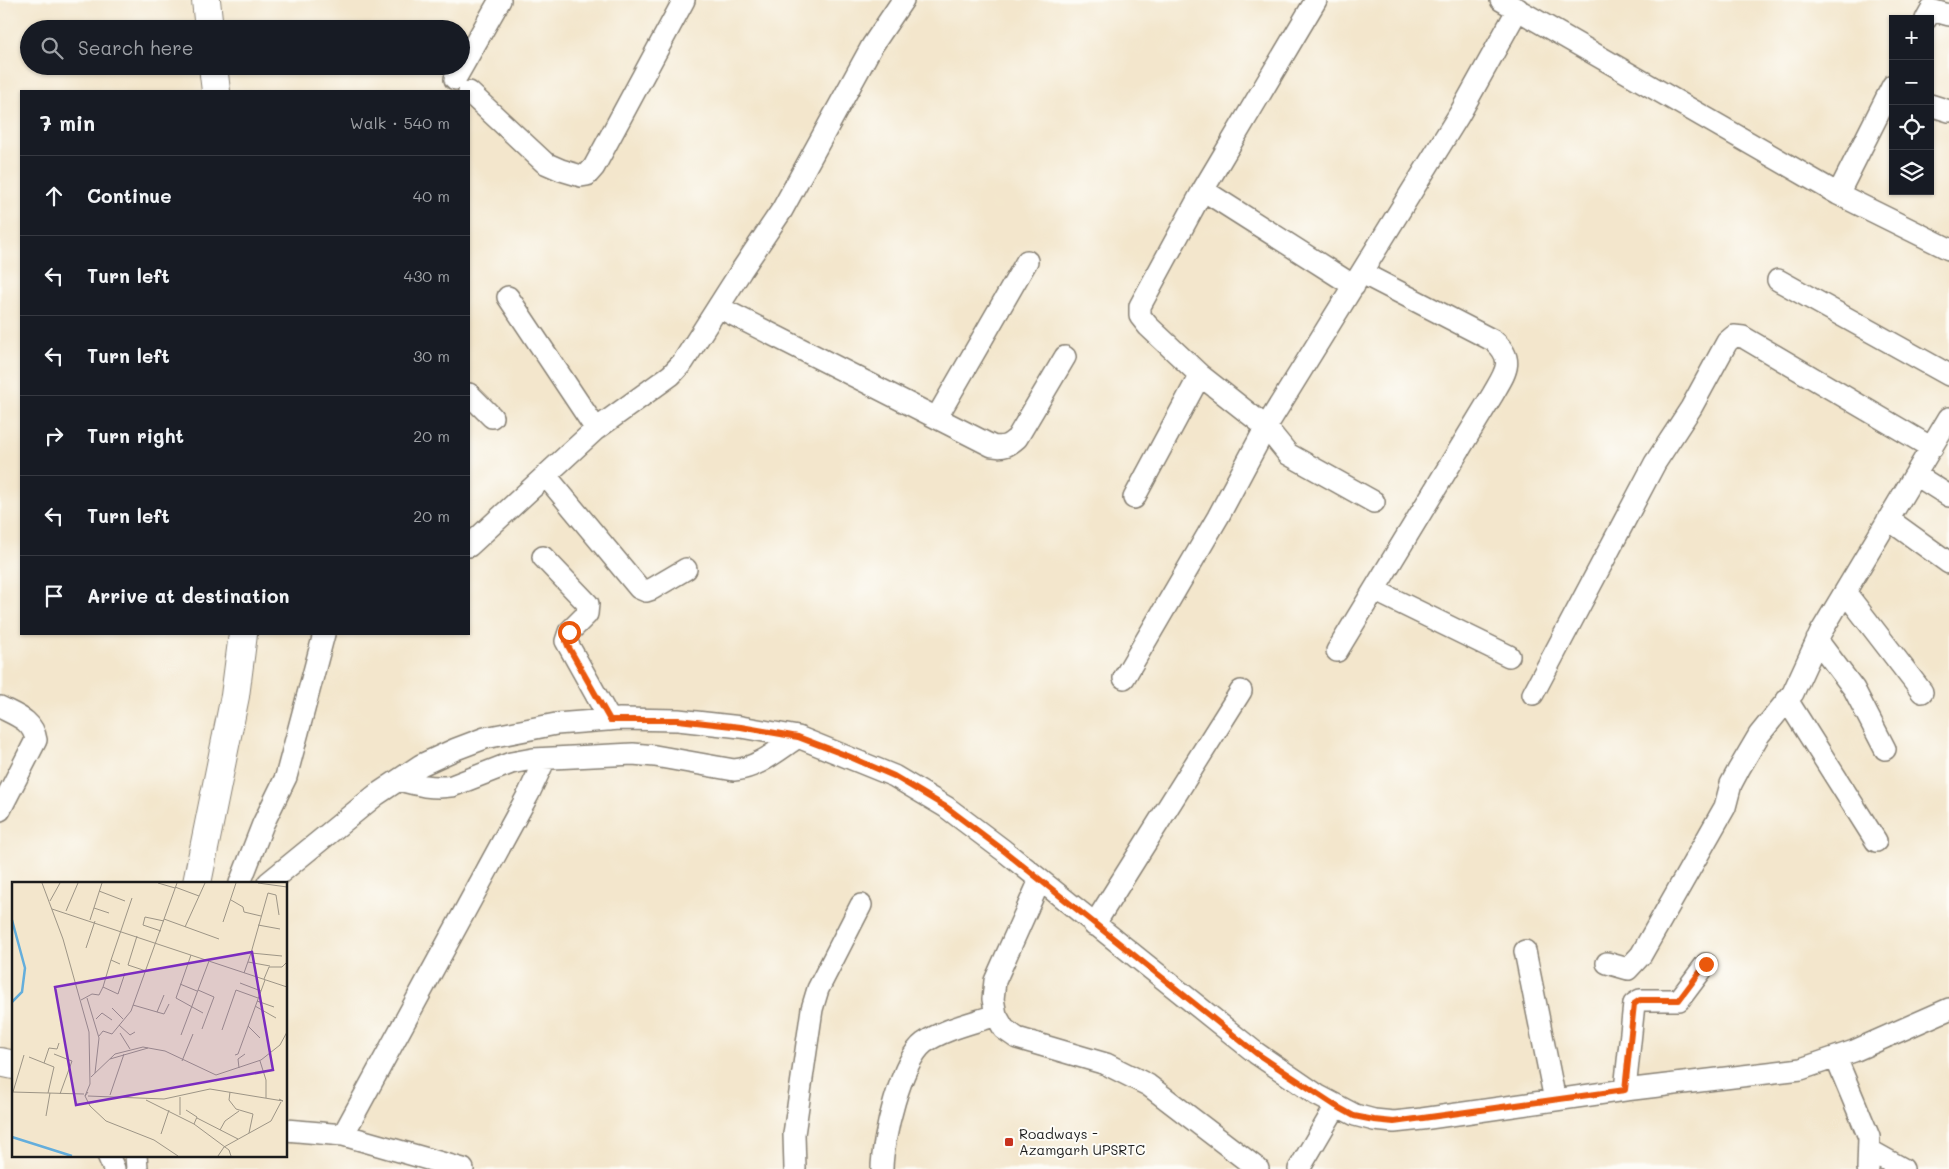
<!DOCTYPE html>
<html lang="en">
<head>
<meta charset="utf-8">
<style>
	:root { --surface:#171b24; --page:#20242c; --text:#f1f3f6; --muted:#9ea1a6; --line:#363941 }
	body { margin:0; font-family:Mali,sans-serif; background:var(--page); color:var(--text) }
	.controls { position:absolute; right:15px; top:15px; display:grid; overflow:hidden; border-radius:0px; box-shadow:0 1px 4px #0004 }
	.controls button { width:45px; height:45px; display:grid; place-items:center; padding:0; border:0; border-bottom:1px solid var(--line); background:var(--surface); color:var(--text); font:25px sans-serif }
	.stop { position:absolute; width:15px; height:15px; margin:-11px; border:4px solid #ea580c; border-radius:50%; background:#fff }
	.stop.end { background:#ea580c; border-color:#fff; box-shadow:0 1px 5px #0008 }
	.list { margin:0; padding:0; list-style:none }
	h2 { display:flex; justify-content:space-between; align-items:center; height:65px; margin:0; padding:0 20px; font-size:21px }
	h2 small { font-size:16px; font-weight:400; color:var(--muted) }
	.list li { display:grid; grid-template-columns:32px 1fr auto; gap:15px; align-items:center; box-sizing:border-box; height:80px; padding:0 20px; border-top:1px solid var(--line) }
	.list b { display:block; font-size:19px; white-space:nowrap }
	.list em { font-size:16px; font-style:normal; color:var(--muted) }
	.icon { flex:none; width:28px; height:28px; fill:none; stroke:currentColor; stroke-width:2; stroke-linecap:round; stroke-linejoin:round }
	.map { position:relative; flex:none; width:1949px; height:1169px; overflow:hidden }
	.search { position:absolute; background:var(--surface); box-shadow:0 1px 4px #0004; left:20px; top:20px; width:450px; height:55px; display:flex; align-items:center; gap:12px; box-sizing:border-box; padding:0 18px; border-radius:28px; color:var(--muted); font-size:19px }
	.panel { position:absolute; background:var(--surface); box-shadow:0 1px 4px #0004; left:20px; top:90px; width:450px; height:545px; border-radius:0px }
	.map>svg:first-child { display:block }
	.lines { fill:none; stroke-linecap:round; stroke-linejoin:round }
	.minor-casing { stroke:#888174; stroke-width:24 }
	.highway-casing { stroke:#888174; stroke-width:30 }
	.minor { stroke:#fff; stroke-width:21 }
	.highway { stroke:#fff; stroke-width:28 }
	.route { stroke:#ea580c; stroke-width:6 }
	.poi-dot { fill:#c8321e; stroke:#fdfcf7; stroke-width:2 }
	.labels { text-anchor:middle; stroke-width:4; stroke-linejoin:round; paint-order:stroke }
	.poi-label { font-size:14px; fill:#1c1c1c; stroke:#fdfcf7; text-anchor:start }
	.inset-river { fill:none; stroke:#64aedc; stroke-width:2.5 }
	.inset-road { fill:none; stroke:#9d9586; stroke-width:1 }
	.view { fill:#7b2cbf; fill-opacity:0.15; stroke:#7b2cbf; stroke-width:2.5 }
	.inset-edge { fill:none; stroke:#1c1c1c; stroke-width:2.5 }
</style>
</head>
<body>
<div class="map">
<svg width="1949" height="1169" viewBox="0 0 1949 1169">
	<rect width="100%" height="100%" fill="#fdfcf7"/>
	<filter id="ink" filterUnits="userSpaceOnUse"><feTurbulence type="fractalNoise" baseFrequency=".02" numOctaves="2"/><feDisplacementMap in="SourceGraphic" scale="10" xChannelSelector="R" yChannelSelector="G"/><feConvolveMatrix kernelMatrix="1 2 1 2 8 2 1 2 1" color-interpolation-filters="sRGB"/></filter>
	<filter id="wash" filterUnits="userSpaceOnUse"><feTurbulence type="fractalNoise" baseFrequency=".0096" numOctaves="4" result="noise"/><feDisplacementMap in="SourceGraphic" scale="20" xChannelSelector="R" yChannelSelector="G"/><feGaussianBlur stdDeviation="1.12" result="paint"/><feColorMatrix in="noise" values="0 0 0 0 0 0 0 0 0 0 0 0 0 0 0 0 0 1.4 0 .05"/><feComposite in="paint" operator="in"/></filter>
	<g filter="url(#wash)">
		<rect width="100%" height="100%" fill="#f3e6cc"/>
	</g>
	<g filter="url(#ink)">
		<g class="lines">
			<defs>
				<path id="minor" d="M1316,0l-113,190 -63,116v10l8,10 52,49 66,52 22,27 86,48
					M1501,0l337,194 111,55
					M1926,19l5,-9 18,5
					M455,79l45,-79
					M469,92l76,71 16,7 20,6 6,-1 7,-8 90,-167
					M1930,105l19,6
					M1203,190l151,96
					M1838,194l55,-109
					M1778,280l171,95
					M508,297l88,132
					M718,307l274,139c12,2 16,0 25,-8l48,-81
					M469,394l23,23
					M937,417l90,-156
					M1916,475l33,21
					M546,476l93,112 7,3 6,-2 34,-20
					M1134,498l66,-123
					M1888,519l61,44
					M469,546l126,-116 76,-55 12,-13 58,-91 41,-61 90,-164 31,-46
					M543,557l45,47 -1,10 -18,18 -3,9 44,79
					M1374,590l135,66
					M1845,592l77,100
					M1817,640l37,49 31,60
					M1337,651l156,-257c12,-21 23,-34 1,-53l-132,-68
					M1124,678l94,-161 48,-90 193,-312 59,-106
					M1533,694l122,-231 36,-55 36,-66 7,-6 9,1 189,111
					M1787,700l89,141
					M0,707c15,8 33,13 36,33l-36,70
					M399,780c18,5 34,9 53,6l59,-23 22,-4 100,-5 22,2 79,14c24,-2 44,-20 64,-33
					M1040,880l-45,101 -2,18 3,16 8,14 13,9 89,26 42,21 110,84
					M240,883l23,-59 23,-47 38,-143
					M268,883l108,-88 45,-30 35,-16 29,-11 71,-14 64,-5 58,1 63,7 57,10 96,39 52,31 57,43 253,203 61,42 38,20 19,5 20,2 28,-3 203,-29 176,-21 53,-18 95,-42
					M1094,925l147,-234
					M1525,951l30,149
					M1607,963l21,6 13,-14 84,-148 6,-23 8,-15 20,-34 34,-42 28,-61 128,-214
					M1836,1058l33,79 -1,32
					M1625,1090l9,-86 6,-4h39l27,-36
					M286,1130l57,5 120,34
					M343,1135l186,-342 16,-34
					M1869,1150l34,19
					M108,1155l6,14
					M136,1155l1,14
					M795,1169l-1,-35 18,-125 6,-20 43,-84
					M882,1169c0,-28 19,-109 42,-126 20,-14 49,-20 72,-28
					M1299,1169l37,-63"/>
				<path id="highway" d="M206,0l3,29
					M213,66l3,25
					M197,883l38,-187 8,-62
					M0,1062l14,3"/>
			</defs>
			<use href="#minor" class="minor-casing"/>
			<use href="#highway" class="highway-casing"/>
			<use href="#minor" class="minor"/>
			<use href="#highway" class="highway"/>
		</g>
	</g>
	<g class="lines" filter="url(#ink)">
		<path class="route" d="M569,632l-3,9 2,5 42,74h68l63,7 57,10 50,19 46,20 52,31 57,43 253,203 80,53 18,10 20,4 20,2 231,-32 9,-86 6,-4h39l27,-36"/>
	</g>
	<rect class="poi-dot" x="1004" y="1137" width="10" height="10" rx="2.5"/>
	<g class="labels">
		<g class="poi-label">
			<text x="1019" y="1139">Roadways -<tspan x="1019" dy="16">Azamgarh UPSRTC</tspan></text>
		</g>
	</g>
	<g transform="translate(12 882)">
		<rect width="275" height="275" fill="#f3e6cc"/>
		<path class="inset-river" d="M0,38l13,48 -3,24 -10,10M0,255l60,19"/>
		<path class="inset-road" d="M30,1l21,56 26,93 1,52 -5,12 3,-4M146,1l17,5M246,1l29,4M163,5l24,9M87,9l26,10M219,18l12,7 1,5 17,4M38,19l10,-18M82,26l15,5M40,27l235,78M54,29l12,-28M152,37l55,20M78,38l12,-37M211,40l13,-39M246,43l22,4M173,45l20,-44M149,49l-18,-6 2,-8 19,4M125,54l-9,29 18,6M74,66l9,-27M239,71l17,-60 8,2 3,20M179,73l-15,43 27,15M99,78l21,-62M236,80l22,4M232,91l7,-20 31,3M252,97l5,-12h13l5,-5M228,101l21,8M168,102l17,7M91,105l8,-27 9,4M186,108l16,7 -12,32M75,116l12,40 -4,35M69,118l11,-6 7,1 4,-8 15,7 7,-21M245,119l17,6M121,123l31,9 5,-10M243,124l21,12M100,126l11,11M145,130l7,-17M84,137l6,-6 10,7M107,143l11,10 5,-3M236,144l12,12M210,148l14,-40 22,8M108,151l10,16M169,153l28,-74M87,154l4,-5 9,3 19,-23 46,-128M42,172l18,7 -12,33M223,173l3,-1 27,-74M17,175l25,10 -6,26M98,177l38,-11M170,179l11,-27M248,179l6,19v18M32,181l5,-15 8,1 2,-6M227,186l-1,-9 7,-5M79,195l24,-23 28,-7 22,4 51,24 45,-15 19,-15 7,-13M0,210l72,2M1,210l11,-37M218,210l-1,8 7,9 17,5 -4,19M98,213l14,-41M73,214l5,10 16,15 48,19 24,16M76,214l76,3 46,-10 73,12 -4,-2M134,218l48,24 35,26 2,6M174,228l11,7 -3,7M168,233v-18M34,234l4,-23M185,236l41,21M208,248l5,-9 14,-10M149,252l8,-24M206,274l6,-9 47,-26 10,-19"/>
		<path class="view" d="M240,70l21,118 -197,35 -21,-118z"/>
		<rect width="275" height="275" class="inset-edge"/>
	</g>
</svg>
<div class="controls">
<button>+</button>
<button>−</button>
<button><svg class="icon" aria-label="locate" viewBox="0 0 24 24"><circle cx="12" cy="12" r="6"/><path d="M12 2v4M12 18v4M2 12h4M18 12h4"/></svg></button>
<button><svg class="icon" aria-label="layers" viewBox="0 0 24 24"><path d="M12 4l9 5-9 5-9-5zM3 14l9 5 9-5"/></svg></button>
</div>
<div class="stop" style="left:569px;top:632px"></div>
<div class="stop end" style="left:1706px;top:964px"></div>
<div class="search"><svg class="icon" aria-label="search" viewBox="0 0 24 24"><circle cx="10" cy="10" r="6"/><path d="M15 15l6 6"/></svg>Search here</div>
<section class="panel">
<h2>7 min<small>Walk · 540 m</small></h2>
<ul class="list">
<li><svg class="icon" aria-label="ahead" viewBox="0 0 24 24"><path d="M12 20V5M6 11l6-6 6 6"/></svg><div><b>Continue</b></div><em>40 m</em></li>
<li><svg class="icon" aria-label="left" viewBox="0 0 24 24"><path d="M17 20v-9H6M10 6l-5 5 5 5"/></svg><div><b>Turn left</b></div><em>430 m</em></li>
<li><svg class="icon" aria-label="left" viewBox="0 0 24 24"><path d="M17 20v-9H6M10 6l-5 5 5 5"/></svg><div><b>Turn left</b></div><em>30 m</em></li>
<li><svg class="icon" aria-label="right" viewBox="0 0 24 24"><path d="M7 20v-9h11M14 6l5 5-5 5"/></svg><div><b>Turn right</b></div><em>20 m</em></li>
<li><svg class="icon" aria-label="left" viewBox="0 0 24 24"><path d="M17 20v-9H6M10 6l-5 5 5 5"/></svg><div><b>Turn left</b></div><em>20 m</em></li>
<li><svg class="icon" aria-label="arrive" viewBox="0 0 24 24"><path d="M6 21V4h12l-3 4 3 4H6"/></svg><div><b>Arrive at destination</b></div></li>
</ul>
</section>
</div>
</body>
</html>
